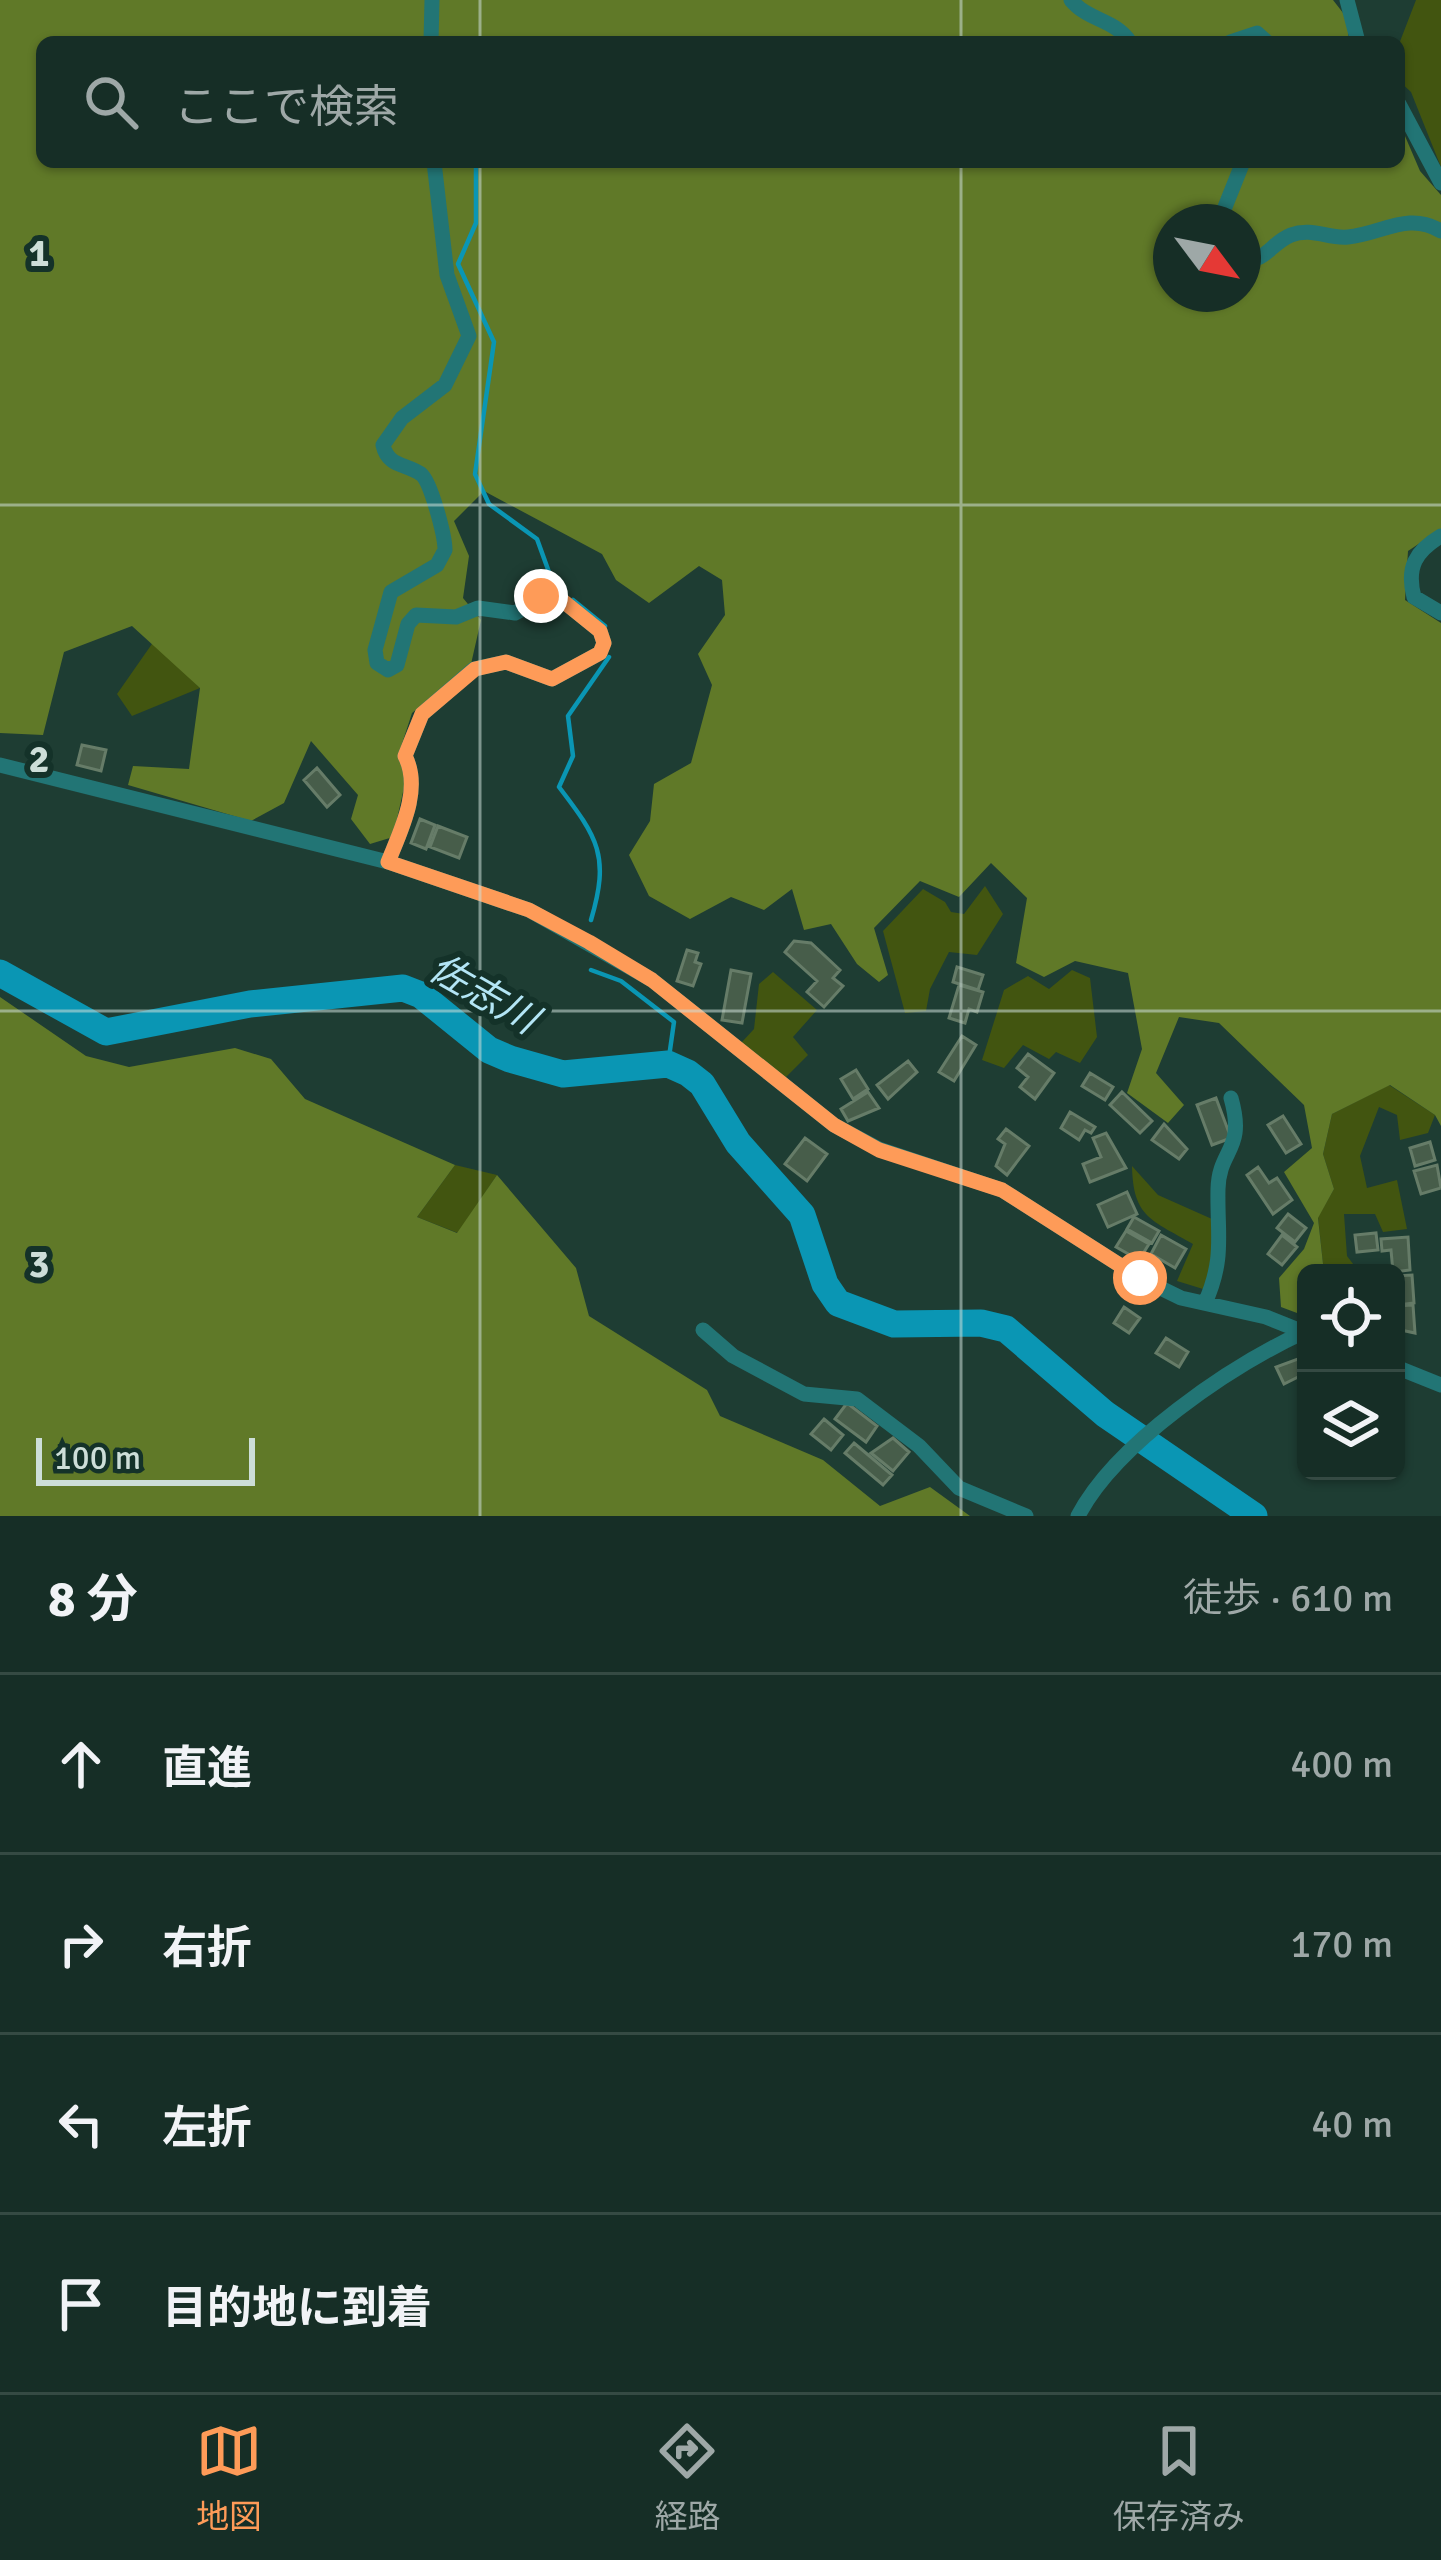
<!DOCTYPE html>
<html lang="ja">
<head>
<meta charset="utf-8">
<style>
	:root { --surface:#162e26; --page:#1f362e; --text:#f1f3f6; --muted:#9ea8a7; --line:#354a43; --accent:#fe9b58 }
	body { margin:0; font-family:Signika,"Noto Sans JP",sans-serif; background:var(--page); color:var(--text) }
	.controls { position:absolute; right:36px; bottom:36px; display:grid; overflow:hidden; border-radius:18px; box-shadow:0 3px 9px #0004 }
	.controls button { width:108px; height:108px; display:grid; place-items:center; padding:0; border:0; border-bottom:3px solid var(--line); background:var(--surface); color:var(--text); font:60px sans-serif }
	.compass { position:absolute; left:1153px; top:204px; width:108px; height:108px; border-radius:50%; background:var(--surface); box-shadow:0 3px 9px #0004; rotate:122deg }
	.scale { position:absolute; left:36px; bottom:30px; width:219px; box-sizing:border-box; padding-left:12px; border:6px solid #cdded8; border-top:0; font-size:33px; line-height:42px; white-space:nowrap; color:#cdded8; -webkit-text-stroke:9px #143229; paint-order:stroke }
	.stop { position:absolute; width:36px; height:36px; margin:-27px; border:9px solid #fe9b58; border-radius:50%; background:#fff }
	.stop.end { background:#fe9b58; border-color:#fff; box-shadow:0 3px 12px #0008 }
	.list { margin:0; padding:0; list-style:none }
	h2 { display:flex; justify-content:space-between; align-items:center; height:156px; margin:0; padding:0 48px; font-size:51px }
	h2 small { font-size:39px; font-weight:400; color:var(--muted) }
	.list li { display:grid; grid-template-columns:78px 1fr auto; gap:36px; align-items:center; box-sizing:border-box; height:180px; padding:0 48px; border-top:3px solid var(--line) }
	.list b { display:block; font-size:45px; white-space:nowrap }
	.list em { font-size:39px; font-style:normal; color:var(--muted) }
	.icon { flex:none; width:66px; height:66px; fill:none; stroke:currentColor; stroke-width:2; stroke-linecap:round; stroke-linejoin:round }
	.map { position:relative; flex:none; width:1441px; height:1516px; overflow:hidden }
	.search { position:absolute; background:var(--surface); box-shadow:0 3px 9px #0004; left:36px; right:36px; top:36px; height:132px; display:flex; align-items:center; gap:30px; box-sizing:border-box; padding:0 42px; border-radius:18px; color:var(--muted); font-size:45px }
	.sheet { height:876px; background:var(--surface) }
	nav { display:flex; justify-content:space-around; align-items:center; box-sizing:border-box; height:168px; border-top:3px solid var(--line); background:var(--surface); font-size:33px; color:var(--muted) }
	nav a { display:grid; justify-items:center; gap:6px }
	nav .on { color:var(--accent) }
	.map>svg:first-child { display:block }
	.green { fill:#425510 }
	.forest { fill:#607928; fill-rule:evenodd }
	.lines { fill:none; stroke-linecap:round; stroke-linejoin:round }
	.stream { stroke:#0a96b4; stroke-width:4.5 }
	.river { stroke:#0a96b4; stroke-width:27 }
	.building { fill:#475d4a; stroke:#667c68; stroke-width:3 }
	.minor { stroke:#227575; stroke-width:15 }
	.route { stroke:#fe9b58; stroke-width:15 }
	.grid { fill:none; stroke:#cdded8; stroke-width:3; stroke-opacity:0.55 }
	.labels { text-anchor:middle; stroke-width:12; stroke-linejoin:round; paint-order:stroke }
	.water-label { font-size:39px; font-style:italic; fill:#b3e5f5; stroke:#143229 }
	.grid-label { font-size:39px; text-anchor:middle; font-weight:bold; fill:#cdded8; stroke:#143229; stroke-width:12; stroke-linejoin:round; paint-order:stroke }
</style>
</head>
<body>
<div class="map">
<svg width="1441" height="1516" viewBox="0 0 1441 1516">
	<rect width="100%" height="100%" fill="#1e3d33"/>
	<path class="green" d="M1416,0h25v167l-30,-75 -12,-11v-37z
		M154,641l46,47 -68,28 -15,-22z
		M985,886l18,28 -26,41 -28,-3 -19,37 -4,22 -21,2 -22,-82 40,-42 22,13 6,10 13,2z
		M1072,970l18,8 7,59 -17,26 -24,-11 -7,7 -26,-14 -19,23 -22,-8 22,-70 24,-14 21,13z
		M773,972l44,38 -24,27 15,18 -23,23 -44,-35 13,-14 5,-45z
		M1389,1085l46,30 -7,18 -28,7 -3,-25 -18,-8 -19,49 7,32 30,-8 10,49 -24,3 -8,-18h-31l3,42 13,17h-36l-6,-56 16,-28 -11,-35 9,-40z
		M455,1165l42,10 -39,58 -41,-16z
		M1132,1166l26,29 54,24 6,31 -15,39 -26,-8 16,-37c-41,-24 -60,-26 -61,-78z"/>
	<path class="forest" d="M0,0h1333l14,18 2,24h-1307v120h1357v-40l21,49 21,24v334l-33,22 -3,49 36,23v503l-6,-11 -45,-30 -58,29 -9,40 11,35 -16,29 6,55h-18v27l-9,13 -16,-6 -2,-29 25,-29 10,-26 -30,-51 28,-24 -8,-43 -85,-82 -40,-6 -23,56 28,32 -16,18 -41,-30 15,-44 -14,-76 -53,-12 -31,16 -28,-14 11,-65 -36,-35 -32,34 -39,-16 -46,47 14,47 -9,7 -22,-18 -26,-40 -27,6 -12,-41 -28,21 -33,-13 -41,22 -41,-23 -20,-41 21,-34 4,-37 37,-21 21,-78 -14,-31 27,-39 -3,-35 -23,-14 -50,37 -33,-23 -14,-26 -118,-63 -30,30 15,35 -6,42 18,22 -10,44 -59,49 -14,43 9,18 -14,63 -23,7 -19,-25 7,-24 -47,-54 -27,62 -33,18 -123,-36 5,-19 56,3 11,-81 -68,-62 -68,26 -21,83 -43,-2zM1171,222h72v72h-72z
		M0,997l86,59 43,11 106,-19 36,11 34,40 150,66 -38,52 40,16 40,-58 79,93 13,48 118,74 13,26 103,44 57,46 50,-19 40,29h-970z"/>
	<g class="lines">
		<path class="stream" d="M476,162v61l-18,41 36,78 -19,132 14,30 48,35 17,47
			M573,600l32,26
			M591,920c19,-64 7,-82 -32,-133l14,-31 -5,-40 41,-59
			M591,970l30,11 53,41 -6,42"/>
		<path class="river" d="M0,973l106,59 144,-28 153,-16 18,7 68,55 21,9 53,15 105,-10 20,9 14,11 36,59 64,72 23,69 13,19 56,21 87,-1 25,6 99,85 149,102"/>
	</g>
	<path class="building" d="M82,745l24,5 -5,21 -24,-6z
		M317,768l23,27 -13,12 -23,-27z
		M420,819l15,6 -9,24 -15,-6z
		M438,826l29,11 -8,21 -29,-11z
		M794,941l17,2 29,27 -7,8 10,8 -19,21 -17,-15 10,-11 -32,-29z
		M687,950l11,3 -3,9 6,2 -8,22 -16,-5z
		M957,967l26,8 -5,15 -25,-8z
		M731,970l20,4 -9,49 -20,-3z
		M959,985l24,7 -6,20 -8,-3 -4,14 -16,-5z
		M962,1036l14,9 -22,36 -15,-9z
		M1028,1054l26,19 -19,26 -15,-12 8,-10 -11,-9z
		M908,1061l9,11 -29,27 -11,-14z
		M856,1070l12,19 -15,10 -12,-20z
		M1090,1073l23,14 -8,13 -23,-14z
		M868,1092l11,16 -31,13 -7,-12z
		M1122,1092l30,29 -12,12 -30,-28z
		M1216,1098l15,40 -19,7 -15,-40z
		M1070,1112l25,15 -4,6 -6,-3 -6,10 -18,-12z
		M1283,1116l18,28 -15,9 -18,-28z
		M1164,1124l23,25 -8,10 -27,-19z
		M1006,1129l23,17 -22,29 -11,-9 9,-22 -7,-5z
		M1106,1133l20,35 -36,14 -7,-18 18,-7 -8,-19z
		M805,1138l22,16 -20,27 -22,-17z
		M1430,1142l5,18 -20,6 -5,-18z
		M1437,1165l4,23 -20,6 -7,-23z
		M1258,1167l11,16 8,-5 15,22 -19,14 -26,-39z
		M1127,1192l10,22 -29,13 -10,-22z
		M1288,1214l18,14 -11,14 -18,-14z
		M1134,1217l25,14 -7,12 -25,-14z
		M1126,1231l23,13 -10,16 -23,-13z
		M1376,1233l2,17 -21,2 -2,-17z
		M1161,1235l25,14 -11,19 -24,-14z
		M1282,1235l15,12 -15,18 -14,-11z
		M1408,1237l2,33 -17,2 -2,-22 -9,1 -1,-12z
		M1412,1275l2,28 -17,2 -1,-29z
		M1413,1305l2,28 -19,-4v-23z
		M1124,1307l16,11 -11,15 -15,-10z
		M1166,1338l22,14 -9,15 -23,-14z
		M1306,1356l-4,19 -18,9 -8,-17z
		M847,1403l30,23 -11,16 -31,-23z
		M824,1419l19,16 -12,15 -20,-16z
		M893,1438l16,14 -16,19 -22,-18z
		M854,1443l38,32 -9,10 -38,-32z"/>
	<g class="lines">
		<path class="minor" d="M1071,0c17,21 44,19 59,42
			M1347,0l11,42
			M431,42l1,-42
			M1230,42l27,-9 10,9
			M1399,104l42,79
			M1219,222l24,-60
			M1243,261c24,0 28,-18 48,-26 21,-8 37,4 57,2 34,-3 60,-26 93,-6
			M1441,536c-25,15 -35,31 -27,61l27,16
			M0,765l388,97 141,48 123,70 182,145 45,24 123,41 138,88 41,20 85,19 40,16
			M388,862c13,-32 34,-73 17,-106l17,-42 52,-45 32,-7 46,17 48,-26 4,-10 -4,-12 -47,-38 -38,20 -37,-5 -22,9 -40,-2 -8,9 -11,41 -9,5 -11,-7 -2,-13 16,-58 46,-27 8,-15c0,-14 -14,-68 -24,-76 -16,-11 -33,-7 -38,-29l19,-27 43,-33 24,-49 -22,-61 -13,-113
			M1205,1303c20,-45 12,-68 13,-114 1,-41 28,-38 13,-91
			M703,1330l30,26 71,38 53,5 62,47 40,42 67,28
			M1396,1367l45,18
			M1078,1516c38,-73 153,-150 226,-184"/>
	</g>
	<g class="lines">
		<path class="route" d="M541,596l12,-3 47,38 4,12 -4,10 -48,26 -46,-17 -31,7 -53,45 -17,42c17,33 -4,74 -17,106l141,48 60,32 63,38 182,145 45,25 123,40 138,88"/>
	</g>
	<path class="grid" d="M480,0v42M961,0v42M480,162v1354M961,162v1354M0,505h1441M0,1011h1441"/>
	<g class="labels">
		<g class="water-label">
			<text transform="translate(484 993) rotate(30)" y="14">佐志川</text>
		</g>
	</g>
	<g class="grid-label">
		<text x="39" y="266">1</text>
		<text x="39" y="772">2</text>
		<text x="39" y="1277">3</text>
	</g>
</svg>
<div class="controls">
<button><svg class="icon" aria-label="locate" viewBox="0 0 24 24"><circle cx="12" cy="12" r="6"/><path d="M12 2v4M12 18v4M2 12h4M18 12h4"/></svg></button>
<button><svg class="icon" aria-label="layers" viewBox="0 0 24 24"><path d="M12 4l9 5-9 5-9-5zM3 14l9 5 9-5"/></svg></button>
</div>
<svg class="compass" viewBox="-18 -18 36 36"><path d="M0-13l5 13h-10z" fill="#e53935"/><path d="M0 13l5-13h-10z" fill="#9ea8a7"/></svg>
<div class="scale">100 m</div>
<div class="stop" style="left:1140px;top:1278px"></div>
<div class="stop end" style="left:541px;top:596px"></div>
<div class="search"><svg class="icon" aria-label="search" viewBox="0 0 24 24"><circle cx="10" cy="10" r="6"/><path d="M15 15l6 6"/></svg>ここで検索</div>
</div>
<section class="sheet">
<h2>8 分<small>徒歩 · 610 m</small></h2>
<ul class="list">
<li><svg class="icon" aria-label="ahead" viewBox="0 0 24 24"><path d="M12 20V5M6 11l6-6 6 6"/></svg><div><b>直進</b></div><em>400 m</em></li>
<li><svg class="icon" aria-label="right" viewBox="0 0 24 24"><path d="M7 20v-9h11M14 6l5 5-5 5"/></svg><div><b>右折</b></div><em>170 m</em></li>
<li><svg class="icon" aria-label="left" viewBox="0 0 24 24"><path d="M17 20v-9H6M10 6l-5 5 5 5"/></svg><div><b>左折</b></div><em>40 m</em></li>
<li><svg class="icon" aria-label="arrive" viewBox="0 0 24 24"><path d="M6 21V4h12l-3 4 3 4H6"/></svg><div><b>目的地に到着</b></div></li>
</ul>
</section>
<nav>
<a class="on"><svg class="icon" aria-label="map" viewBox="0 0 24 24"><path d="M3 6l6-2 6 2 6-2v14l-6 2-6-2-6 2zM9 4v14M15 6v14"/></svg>地図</a>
<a><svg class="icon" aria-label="directions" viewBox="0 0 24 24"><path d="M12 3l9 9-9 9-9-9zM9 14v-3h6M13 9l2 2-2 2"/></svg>経路</a>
<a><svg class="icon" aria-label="saved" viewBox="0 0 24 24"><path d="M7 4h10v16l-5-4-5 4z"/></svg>保存済み</a>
</nav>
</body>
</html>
